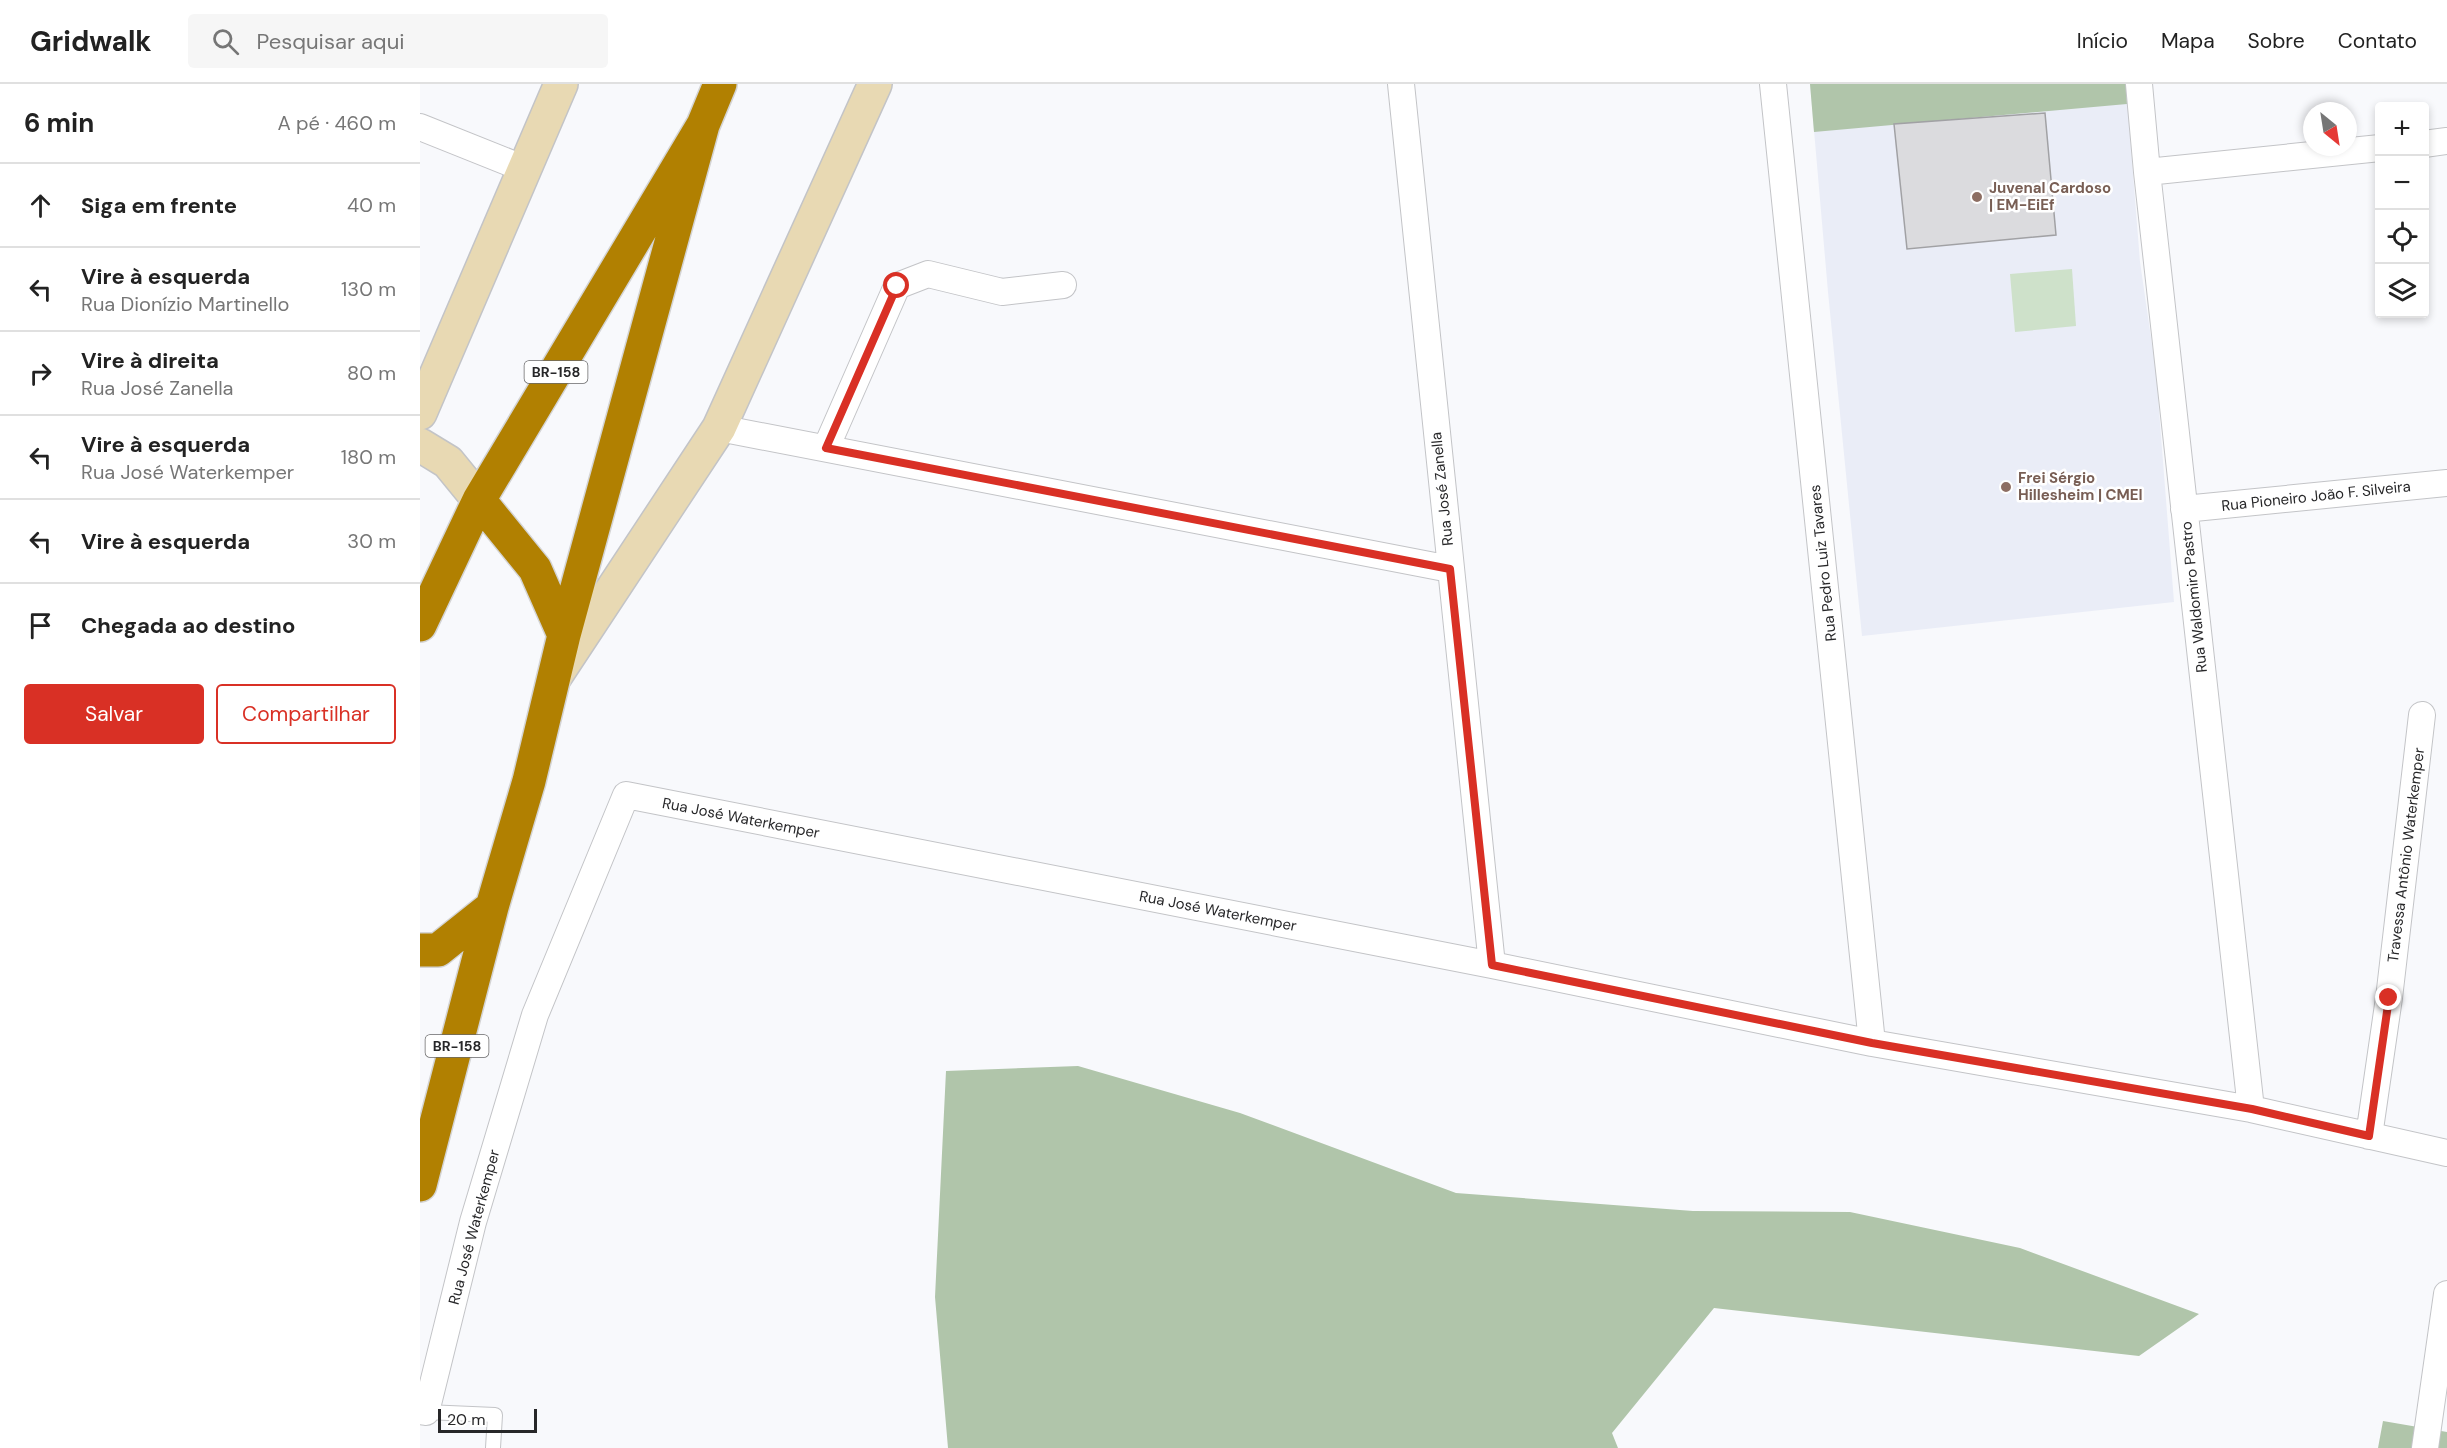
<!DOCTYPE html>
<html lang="pt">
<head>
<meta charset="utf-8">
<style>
	:root { --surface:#fff; --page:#f6f6f6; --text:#222; --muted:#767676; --line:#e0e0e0; --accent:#d93025 }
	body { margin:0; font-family:"DM Sans",sans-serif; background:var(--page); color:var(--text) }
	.controls { position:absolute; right:18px; top:18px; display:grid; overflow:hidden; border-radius:6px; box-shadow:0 3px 9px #0003 }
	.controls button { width:54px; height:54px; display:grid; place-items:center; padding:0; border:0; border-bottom:2px solid var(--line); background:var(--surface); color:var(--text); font:30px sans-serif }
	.compass { position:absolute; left:1883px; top:18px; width:54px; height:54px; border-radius:50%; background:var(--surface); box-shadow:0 3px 9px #0003; rotate:150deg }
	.scale { position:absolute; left:18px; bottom:15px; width:99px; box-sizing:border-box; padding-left:6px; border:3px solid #272729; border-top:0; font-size:16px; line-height:21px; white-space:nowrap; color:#272729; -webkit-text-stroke:4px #fff; paint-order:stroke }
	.stop { position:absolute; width:18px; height:18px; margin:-14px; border:4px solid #d93025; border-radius:50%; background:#fff }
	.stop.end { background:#d93025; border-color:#fff; box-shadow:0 2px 6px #0008 }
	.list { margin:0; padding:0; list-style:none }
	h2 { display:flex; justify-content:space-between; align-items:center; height:78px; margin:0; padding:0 24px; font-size:26px }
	h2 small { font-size:20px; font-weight:400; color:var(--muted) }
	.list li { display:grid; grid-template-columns:39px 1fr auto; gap:18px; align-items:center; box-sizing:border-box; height:84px; padding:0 24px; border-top:2px solid var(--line) }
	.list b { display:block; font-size:22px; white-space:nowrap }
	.list p { margin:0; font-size:20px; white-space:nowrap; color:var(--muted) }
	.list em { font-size:20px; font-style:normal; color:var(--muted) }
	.actions { display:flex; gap:12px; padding:18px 24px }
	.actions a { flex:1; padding:14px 0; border:2px solid var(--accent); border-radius:6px; text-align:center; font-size:21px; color:var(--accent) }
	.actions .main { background:var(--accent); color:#fff }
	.icon { flex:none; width:33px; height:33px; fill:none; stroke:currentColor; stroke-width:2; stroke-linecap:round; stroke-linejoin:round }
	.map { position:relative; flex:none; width:2027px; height:1364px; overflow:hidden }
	header { display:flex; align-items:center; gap:36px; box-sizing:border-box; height:84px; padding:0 30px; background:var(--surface); border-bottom:2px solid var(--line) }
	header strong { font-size:28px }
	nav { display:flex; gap:33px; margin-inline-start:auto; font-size:21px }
	.search { width:420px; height:54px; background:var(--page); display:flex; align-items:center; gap:15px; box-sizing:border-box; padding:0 21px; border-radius:6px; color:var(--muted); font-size:22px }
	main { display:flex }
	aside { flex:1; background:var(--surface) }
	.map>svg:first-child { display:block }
	.built { fill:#eaedf7 }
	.green { fill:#cee1ca }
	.forest { fill:#b0c5aa }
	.building { fill:#dbdbde; stroke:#a1a1a4; stroke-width:1.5 }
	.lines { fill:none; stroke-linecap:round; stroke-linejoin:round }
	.lane-casing { stroke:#c3c4c7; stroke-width:16 }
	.street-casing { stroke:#c3c4c7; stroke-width:28 }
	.secondary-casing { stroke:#c3c4c7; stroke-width:36 }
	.highway-casing { stroke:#d4d4d4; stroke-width:36 }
	.lane { stroke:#fff; stroke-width:14 }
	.street { stroke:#fff; stroke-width:26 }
	.secondary { stroke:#e8d9b3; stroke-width:33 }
	.highway { stroke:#b18001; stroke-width:33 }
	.route { stroke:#d93025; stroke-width:8 }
	.education-dot { fill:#8d6e63; stroke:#fff; stroke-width:2 }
	.labels { text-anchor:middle; stroke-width:5; stroke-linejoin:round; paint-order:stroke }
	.shield { fill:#fff; stroke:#686869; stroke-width:1.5 }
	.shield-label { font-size:14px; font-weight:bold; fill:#272729 }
	.education-label { font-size:15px; font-weight:bold; fill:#785e54; stroke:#fff; text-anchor:start }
	.street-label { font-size:15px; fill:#272729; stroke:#fff }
</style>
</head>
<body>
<header>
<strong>Gridwalk</strong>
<div class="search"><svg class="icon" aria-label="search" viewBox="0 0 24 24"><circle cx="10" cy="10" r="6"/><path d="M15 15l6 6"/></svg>Pesquisar aqui</div>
<nav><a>Início</a><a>Mapa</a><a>Sobre</a><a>Contato</a></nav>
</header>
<main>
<aside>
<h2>6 min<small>A pé · 460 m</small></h2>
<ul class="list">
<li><svg class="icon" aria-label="ahead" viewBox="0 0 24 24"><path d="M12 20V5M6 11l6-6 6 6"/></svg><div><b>Siga em frente</b></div><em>40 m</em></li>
<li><svg class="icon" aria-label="left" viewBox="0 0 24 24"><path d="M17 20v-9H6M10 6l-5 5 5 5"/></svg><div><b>Vire à esquerda</b><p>Rua Dionízio Martinello</p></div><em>130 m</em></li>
<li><svg class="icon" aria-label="right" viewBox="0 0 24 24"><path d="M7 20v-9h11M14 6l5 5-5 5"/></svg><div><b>Vire à direita</b><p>Rua José Zanella</p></div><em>80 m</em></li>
<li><svg class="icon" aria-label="left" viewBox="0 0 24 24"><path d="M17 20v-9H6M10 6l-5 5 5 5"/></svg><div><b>Vire à esquerda</b><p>Rua José Waterkemper</p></div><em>180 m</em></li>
<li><svg class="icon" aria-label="left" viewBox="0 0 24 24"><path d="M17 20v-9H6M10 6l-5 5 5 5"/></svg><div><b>Vire à esquerda</b></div><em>30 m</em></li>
<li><svg class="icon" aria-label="arrive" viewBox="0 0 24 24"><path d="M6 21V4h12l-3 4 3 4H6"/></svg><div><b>Chegada ao destino</b></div></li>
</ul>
<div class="actions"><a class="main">Salvar</a><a>Compartilhar</a></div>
</aside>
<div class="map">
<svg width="2027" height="1364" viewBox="0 0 2027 1364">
	<rect width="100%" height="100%" fill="#f8f9fc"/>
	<path class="built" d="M1390,0h316l14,178 16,110 18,230 -312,34 -34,-344z"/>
	<path class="green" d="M1652,185l4,57 -61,6 -5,-58z"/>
	<path class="forest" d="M1390,0h316l1,20 -313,28z
		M658,982l162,47 216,80 237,18 157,1 170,36 179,66 -60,42 -425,-48 -102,125 6,15h-670l-13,-151 11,-226z
		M1963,1337l64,11v16h-69z"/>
	<path class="building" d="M1625,29l11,122 -149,14 -13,-125z"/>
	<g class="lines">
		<defs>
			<path id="lane" d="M6,1328l69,3 -2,33"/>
			<path id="street" d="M981,0l91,881
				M1353,0l99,959
				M1719,0l8,88 104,937
				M0,43l105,42
				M2004,60l23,-3
				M1727,88l233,-24
				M299,344l731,141
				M406,364l71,-162 31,-12 74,18 61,-7
				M1764,425l263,-26
				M1949,1052l20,-138 33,-283
				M0,1327l6,1 47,-190 62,-207 91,-220 866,170 380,78 379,66 196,44
				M2005,1364l22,-154"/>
			<path id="secondary" d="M0,329l141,-329
				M0,361l28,17 31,38
				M136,591l163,-247 156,-344"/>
			<path id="highway" d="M59,416l56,69 29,66
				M0,541l59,-125 224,-375 17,-41
				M0,866h18l54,-43
				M0,1101l72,-278 37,-126 35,-146 139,-510"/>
		</defs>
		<use href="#lane" class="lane-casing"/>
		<use href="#street" class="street-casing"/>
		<use href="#secondary" class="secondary-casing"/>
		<use href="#highway" class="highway-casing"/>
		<use href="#lane" class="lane"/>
		<use href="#street" class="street"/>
		<use href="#secondary" class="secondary"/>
		<use href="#highway" class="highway"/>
	</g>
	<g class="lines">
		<path class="route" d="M477,202l-71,162 624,121 42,396 380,78 380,66 117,27 20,-138"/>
	</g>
	<g class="education-dot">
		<circle cx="1557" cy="113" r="6"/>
		<circle cx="1586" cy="403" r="6"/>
	</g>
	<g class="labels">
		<g class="shield">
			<rect x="104.5" y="277" width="63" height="22" rx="4.5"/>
			<rect x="5.5" y="951" width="63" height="22" rx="4.5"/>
		</g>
		<g class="shield-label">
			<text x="136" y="293">BR-158</text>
			<text x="37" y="967">BR-158</text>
		</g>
		<g class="education-label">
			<text x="1569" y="109">Juvenal Cardoso<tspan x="1569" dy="17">| EM-EiEf</tspan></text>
			<text x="1598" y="399">Frei Sérgio<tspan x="1598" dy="17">Hillesheim | CMEI</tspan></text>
		</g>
		<g class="street-label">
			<text transform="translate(1022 405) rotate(-96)" y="5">Rua José Zanella</text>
			<text transform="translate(1896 412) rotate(-6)" y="5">Rua Pioneiro João F. Silveira</text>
			<text transform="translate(1403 479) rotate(-96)" y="5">Rua Pedro Luiz Tavares</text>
			<text transform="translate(1774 513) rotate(-96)" y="5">Rua Waldomiro Pastro</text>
			<text transform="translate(321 734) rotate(11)" y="5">Rua José Waterkemper</text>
			<text transform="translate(1986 771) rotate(-83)" y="5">Travessa Antônio Waterkemper</text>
			<text transform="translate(798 827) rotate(11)" y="5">Rua José Waterkemper</text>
			<text transform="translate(54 1143) rotate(-75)" y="5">Rua José Waterkemper</text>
		</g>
	</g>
</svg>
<div class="controls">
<button>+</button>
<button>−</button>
<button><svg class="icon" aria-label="locate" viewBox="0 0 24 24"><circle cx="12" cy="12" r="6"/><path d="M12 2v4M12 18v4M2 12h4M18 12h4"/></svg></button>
<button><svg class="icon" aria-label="layers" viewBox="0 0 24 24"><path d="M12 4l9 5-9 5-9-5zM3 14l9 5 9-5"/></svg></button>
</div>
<svg class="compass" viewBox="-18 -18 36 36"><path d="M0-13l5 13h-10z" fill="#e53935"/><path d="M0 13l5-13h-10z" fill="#767676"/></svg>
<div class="scale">20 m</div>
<div class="stop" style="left:477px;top:202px"></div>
<div class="stop end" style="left:1969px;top:914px"></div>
</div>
</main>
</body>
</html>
